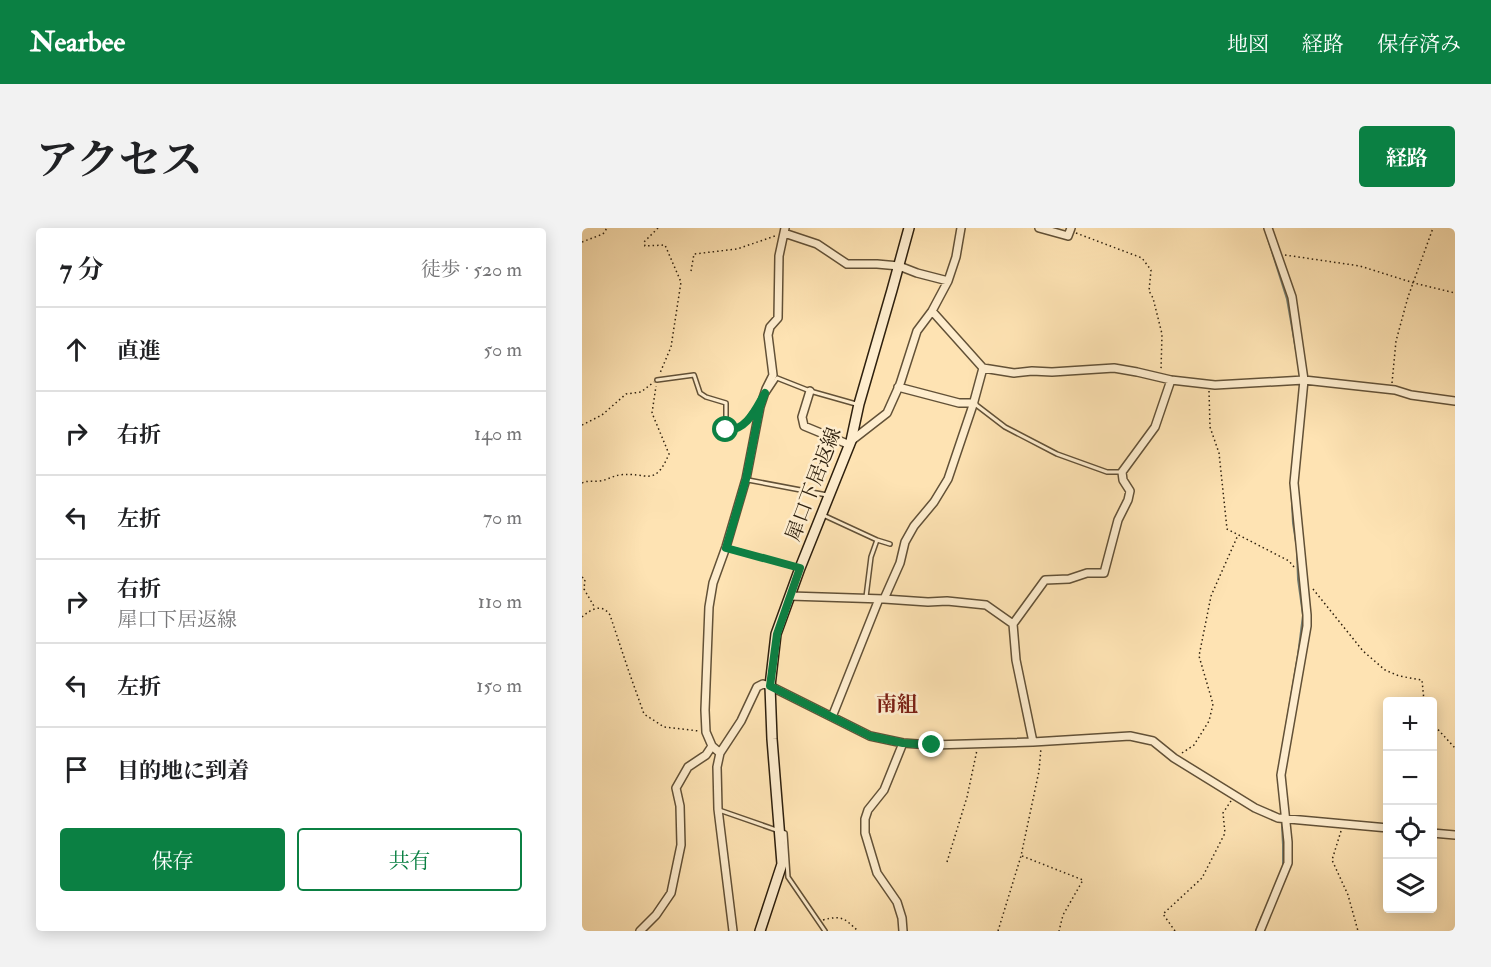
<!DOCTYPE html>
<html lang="ja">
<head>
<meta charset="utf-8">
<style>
	:root { --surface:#fff; --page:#f2f2f2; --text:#202124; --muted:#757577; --line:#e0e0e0; --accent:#0b8043 }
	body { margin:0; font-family:"IM FELL Double Pica","Noto Serif JP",serif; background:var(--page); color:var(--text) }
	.controls { position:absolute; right:18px; bottom:18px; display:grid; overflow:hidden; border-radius:6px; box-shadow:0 3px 15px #0003 }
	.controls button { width:54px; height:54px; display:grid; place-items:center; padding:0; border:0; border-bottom:2px solid var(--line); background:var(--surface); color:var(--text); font:30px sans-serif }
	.stop { position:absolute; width:18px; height:18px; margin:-14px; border:4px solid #0b8043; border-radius:50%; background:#fff }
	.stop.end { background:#0b8043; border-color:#fff; box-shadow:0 2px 6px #0008 }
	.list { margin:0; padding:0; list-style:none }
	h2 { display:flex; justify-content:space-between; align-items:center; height:78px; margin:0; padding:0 24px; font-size:26px }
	h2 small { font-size:20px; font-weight:400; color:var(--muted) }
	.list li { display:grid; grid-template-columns:39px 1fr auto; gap:18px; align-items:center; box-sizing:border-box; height:84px; padding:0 24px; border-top:2px solid var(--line) }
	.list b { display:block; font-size:22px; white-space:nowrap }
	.list p { margin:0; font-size:20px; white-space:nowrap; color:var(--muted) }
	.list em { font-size:20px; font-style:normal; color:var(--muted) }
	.actions { display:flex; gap:12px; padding:18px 24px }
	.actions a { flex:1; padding:14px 0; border:2px solid var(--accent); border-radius:6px; text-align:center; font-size:21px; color:var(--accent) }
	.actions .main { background:var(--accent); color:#fff }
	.icon { flex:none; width:33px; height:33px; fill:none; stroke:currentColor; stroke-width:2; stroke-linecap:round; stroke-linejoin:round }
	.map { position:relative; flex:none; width:873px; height:703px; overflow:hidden; border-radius:6px }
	header { display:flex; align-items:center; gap:36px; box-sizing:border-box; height:84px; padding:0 30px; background:var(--accent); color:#fff }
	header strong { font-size:28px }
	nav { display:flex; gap:33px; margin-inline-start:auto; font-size:21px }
	.intro { display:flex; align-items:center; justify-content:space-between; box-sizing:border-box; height:144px; padding:0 36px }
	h1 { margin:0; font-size:42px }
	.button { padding:15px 27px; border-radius:6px; background:var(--accent); color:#fff; font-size:21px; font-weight:700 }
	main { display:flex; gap:36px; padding:0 36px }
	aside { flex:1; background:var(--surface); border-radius:6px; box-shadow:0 3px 15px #0003 }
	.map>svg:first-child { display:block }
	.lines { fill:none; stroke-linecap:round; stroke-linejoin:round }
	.stream { stroke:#747e73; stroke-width:2 }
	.lane-casing { stroke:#625137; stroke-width:6 }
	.street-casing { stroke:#625137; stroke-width:10 }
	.secondary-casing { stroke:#2e200e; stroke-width:12 }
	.path { stroke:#2e200e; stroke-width:1.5; stroke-dasharray:1.5 3; stroke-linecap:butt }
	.lane { stroke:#feedce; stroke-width:3 }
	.street { stroke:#feedce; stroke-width:7 }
	.secondary { stroke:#feedce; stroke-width:9 }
	.route { stroke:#0b8043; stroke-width:8 }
	.labels { text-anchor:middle; stroke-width:5; stroke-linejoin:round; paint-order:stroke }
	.street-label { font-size:20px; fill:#2e200e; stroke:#feedce }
	.neighbourhood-label { font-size:21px; font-weight:bold; fill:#7a1f14; stroke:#feedce }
</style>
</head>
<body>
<header>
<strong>Nearbee</strong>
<nav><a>地図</a><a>経路</a><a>保存済み</a></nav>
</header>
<div class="intro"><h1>アクセス</h1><a class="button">経路</a></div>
<main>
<aside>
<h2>7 分<small>徒歩 · 520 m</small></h2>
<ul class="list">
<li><svg class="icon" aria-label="ahead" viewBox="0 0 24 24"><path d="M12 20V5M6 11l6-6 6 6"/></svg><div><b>直進</b></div><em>50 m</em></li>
<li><svg class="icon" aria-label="right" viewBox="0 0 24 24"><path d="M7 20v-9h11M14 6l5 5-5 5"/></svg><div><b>右折</b></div><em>140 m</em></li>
<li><svg class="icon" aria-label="left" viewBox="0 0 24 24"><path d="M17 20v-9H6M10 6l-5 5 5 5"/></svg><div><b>左折</b></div><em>70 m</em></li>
<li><svg class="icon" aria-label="right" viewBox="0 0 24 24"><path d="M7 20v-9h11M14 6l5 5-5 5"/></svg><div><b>右折</b><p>犀口下居返線</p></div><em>110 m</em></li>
<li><svg class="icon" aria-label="left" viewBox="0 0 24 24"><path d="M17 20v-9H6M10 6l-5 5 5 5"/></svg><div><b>左折</b></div><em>150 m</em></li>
<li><svg class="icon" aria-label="arrive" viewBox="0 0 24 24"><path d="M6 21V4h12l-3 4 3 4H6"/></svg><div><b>目的地に到着</b></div></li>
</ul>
<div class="actions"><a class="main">保存</a><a>共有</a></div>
</aside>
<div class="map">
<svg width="873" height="703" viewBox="0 0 873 703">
	<rect width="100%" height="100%" fill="#fee3b3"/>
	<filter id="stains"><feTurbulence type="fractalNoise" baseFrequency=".00333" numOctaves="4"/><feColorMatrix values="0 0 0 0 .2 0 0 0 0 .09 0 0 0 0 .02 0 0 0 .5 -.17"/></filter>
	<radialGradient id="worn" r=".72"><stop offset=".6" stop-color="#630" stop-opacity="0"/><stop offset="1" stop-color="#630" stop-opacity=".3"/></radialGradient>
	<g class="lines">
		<path class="stream" d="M685,8l20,63 9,51
			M709,255l2,40 3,19
			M698,534l18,-107 5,-40 -5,-36 -1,-28
			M699,579l2,38v25
			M674,703l6,-15"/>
		<defs>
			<path id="lane" d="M75,152l37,-5 6,18 6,4 20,6v27c16,1 24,-13 32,-25
				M185,165l10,-15 33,13 46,13
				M393,176l30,23 52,27 50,18h15
				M166,252l79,15
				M241,287l54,25 13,4
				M145,320l72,20
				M284,369l5,-40 6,-17
				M137,582l66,23 3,44 37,54"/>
			<path id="street" d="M457,0l29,8 3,-8
				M202,5l33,11 30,20h30l22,2 18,7 31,8
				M350,83l51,57 31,5 18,-2 20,1 62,-4 23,4 34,8 44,5 89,-5 91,10 16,5 44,6
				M316,159l61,16h15
				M228,163l-8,26 2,9 46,19
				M269,213l36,-28 13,-29 17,-53 15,-20 16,-30 8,-24 5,-29
				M208,368l94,3 16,-36 5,-21 9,-16 20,-24 14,-23 25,-74 10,-37
				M302,371l44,3 19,-1 39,4 27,19 32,-44 24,-1 18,-6h17l14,-53 10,-20 2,-9 -7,-11 -1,-8 33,-45 16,-47
				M431,396l3,36 17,82
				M250,489l47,-118
				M321,515l-19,47 -16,20 -3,9v14l12,40 20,29 5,16 1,13
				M138,525l-8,-7 -6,-14 -1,-22 4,-103 4,-24 13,-36 20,-68 14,-72 6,-18 7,-14 -5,-40 2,-8 8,-9 1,-62 6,-28
				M850,605l23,2
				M58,703l16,-16 15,-22 10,-48 -1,-39 -4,-18 12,-21 18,-12 6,-9
				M151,703l-15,-122 -1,-42 3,-14 21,-32 16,-34 6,-3 7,2 100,50 33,7 29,2 101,-3 97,-6 23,5 21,17 81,50 23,10 110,10
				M678,703l28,-68v-21l-7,-67 26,-149v-11l-13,-132 10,-103 -12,-83 -24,-69"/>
			<path id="secondary" d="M178,703l22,-67 -10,-125 -2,-53 6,-52 24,-66 51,-127 8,-37 33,-114 17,-62"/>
		</defs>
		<use href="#lane" class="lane-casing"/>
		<use href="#street" class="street-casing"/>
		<use href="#secondary" class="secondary-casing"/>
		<path class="path" d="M76,0l-14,14 1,4 20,-1 16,37 -10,65 -11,26
			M494,5l66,25 9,12 -2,21 4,7 9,36 -1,36
			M0,14l21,-8 4,-6
			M703,27l75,11 54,17 41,10
			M109,43l3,-17 43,-5 38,-13
			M810,155l4,-42 12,-44 25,-69
			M627,163l1,36 9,26 8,76 62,32 5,6
			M0,197l20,-10 24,-21 15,-2 13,-10
			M0,255c6,-3 12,-1 18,-2 7,-1 13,-5 19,-6 28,-4 35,14 50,-21l-17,-41 4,-27
			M0,349l3,2 -1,10 11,19
			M731,361l50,62 22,19 14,6 23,4 2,21
			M0,389c9,-8 20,-14 28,-2l19,57 15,42 20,13 35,4
			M850,495l23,25
			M600,525l12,-8 15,-24 4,-17 -14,-48 12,-60 27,-61
			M759,603l-9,29 16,35 10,36
			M440,628l61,24 -20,35 -4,16
			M365,634l20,-65 10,-47
			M241,692c19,-5 21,-2 35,11
			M416,703l23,-75 18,-85 2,-23
			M593,703l-12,-17 39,-36 23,-45 -2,-20 8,-12"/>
		<use href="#lane" class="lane"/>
		<use href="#street" class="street"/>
		<use href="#secondary" class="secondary"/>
	</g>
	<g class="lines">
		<path class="route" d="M144,202c21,1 30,-22 39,-37l-5,14 -14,72 -20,69 74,20 -23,66 -7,52 100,50 33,7 29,2"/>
	</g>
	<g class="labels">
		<g class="street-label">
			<text transform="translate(231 256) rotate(-69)" y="7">犀口下居返線</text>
		</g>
		<g class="neighbourhood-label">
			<text x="315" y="483">南組</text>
		</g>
	</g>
	<rect width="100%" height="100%" filter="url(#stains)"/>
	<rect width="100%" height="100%" fill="url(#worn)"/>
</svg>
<div class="controls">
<button>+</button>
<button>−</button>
<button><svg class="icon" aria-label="locate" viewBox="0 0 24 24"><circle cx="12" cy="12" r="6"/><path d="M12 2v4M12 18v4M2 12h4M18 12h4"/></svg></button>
<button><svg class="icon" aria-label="layers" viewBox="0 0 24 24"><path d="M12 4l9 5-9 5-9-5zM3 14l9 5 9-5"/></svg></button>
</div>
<div class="stop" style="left:144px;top:202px"></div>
<div class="stop end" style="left:350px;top:517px"></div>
</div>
</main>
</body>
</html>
